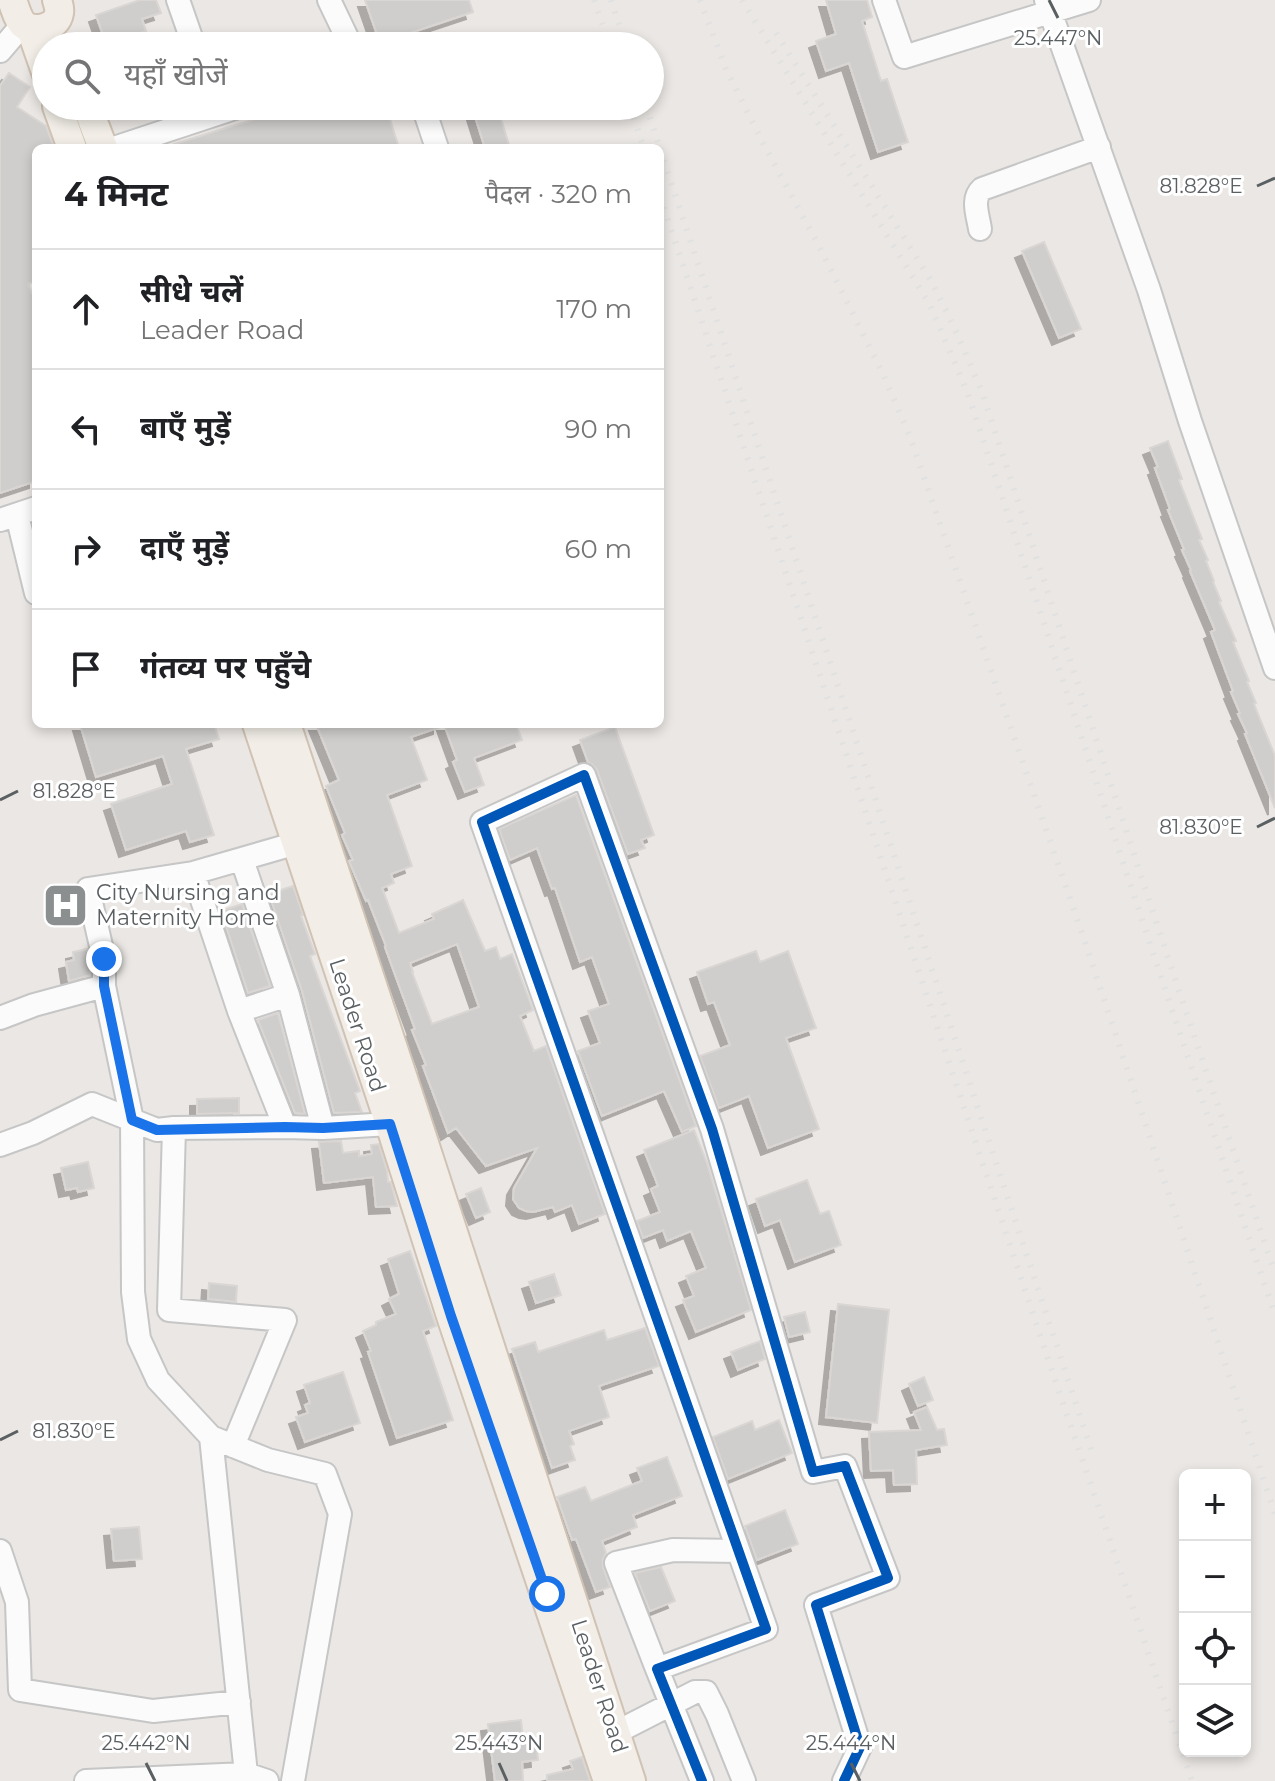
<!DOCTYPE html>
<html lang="hi">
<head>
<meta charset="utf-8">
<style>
	:root { --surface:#fff; --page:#f6f6f6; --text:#202124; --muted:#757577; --line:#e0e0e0 }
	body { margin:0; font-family:Montserrat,"Noto Sans Devanagari",sans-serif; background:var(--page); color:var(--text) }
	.controls { position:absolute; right:24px; bottom:24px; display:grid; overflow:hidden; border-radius:12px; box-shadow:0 4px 12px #0003 }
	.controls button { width:72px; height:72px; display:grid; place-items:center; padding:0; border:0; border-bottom:2px solid var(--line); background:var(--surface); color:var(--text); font:40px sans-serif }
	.stop { position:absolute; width:24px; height:24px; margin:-18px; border:6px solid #1a73e8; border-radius:50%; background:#fff }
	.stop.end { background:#1a73e8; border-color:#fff; box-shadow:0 2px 8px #0008 }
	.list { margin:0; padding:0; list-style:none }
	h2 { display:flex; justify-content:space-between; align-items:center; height:104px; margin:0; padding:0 32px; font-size:34px }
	h2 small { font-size:26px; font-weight:400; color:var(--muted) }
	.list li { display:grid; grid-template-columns:52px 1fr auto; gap:24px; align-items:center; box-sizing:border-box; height:120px; padding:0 32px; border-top:2px solid var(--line) }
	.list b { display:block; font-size:30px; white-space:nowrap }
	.list p { margin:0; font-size:26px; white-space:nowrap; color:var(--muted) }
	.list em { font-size:26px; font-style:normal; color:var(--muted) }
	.icon { flex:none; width:44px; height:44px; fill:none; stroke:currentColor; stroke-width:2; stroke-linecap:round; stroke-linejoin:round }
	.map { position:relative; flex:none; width:1275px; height:1781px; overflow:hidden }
	.search { position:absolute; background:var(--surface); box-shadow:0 4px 12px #0003; left:32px; top:32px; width:632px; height:88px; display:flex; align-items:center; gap:20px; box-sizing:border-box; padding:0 28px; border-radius:44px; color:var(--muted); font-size:30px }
	.panel { position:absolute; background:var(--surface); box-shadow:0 4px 12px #0003; left:32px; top:144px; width:632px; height:584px; border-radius:12px }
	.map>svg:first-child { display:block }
	.building { fill:#d0cecd; stroke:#d9d6d4; stroke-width:2; fill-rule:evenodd; filter:url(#shadow) }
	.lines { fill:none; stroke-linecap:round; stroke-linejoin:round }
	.minor-casing { stroke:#c6c6c6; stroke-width:26 }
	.major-casing { stroke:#d0c3b4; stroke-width:32 }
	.minor { stroke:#fcfbfb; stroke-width:22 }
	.major { stroke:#f2eee7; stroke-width:28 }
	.rail { stroke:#e1e1e1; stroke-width:6; stroke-dasharray:2 10; stroke-linecap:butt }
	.cycleway-casing { stroke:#fff; stroke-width:15 }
	.cycleway { stroke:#0057b8; stroke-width:10 }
	.route { stroke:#1a73e8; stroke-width:10 }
	.ticks { fill:none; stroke:#5a5f62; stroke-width:3 }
	.labels { text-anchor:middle; stroke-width:6; stroke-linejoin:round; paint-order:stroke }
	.poi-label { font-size:22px; fill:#5a5f62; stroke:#fff; text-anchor:start }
	.street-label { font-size:22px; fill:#5a5f62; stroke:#fff }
	.ticks-label { font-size:20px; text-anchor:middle; fill:#5a5f62; stroke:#fff; stroke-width:6; stroke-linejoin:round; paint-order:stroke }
</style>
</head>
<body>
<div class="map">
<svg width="1275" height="1781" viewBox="0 0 1275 1781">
	<defs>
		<filter id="shadow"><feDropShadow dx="-7" dy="7" stdDeviation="0" flood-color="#0004"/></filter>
	</defs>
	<rect width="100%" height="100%" fill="#eae7e4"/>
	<path class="building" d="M140,0h16l5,13 -19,6 4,12 -23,8 3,7h-19l-11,-31z
		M365,0h104l4,12 -93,31z
		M826,0h41l5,17 -10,4 19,60 6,-2 21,63 -30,10 -29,-89 -23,8 -10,-30 20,-7z
		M9,73l21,14 -13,20 29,19 8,22h-18v133l-8,3 8,18v179l-36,12v-407z
		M298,106h88l13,42h-224l-1,-4z
		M482,106h15l13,42h-25l-12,-38z
		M1044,242l37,87 -22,9 -37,-87z
		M1168,441l14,38 -3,1 23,59 -3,1 9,20 -2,1 8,20 -1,1 8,19 -2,1 17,39 -3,1 16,39 -2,1 9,21 -2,1 21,52v52l-30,-74 2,-1 -9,-19 2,-1 -9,-21 2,-1 -22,-59 4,-2 -25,-59 1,-1 -9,-20 2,-1 -16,-39 2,-1 -15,-41 3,-1 -8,-19z
		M80,724h134l5,15 -33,10 28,86 -24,7 -4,-11 -60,19 -15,-46 61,-20 -9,-28 -67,21z
		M316,724h124v3l-29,10 16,43 -40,15 25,71 -21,8 3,9 -12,5 2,5 15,40 35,-14 -2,-5 31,-14 22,51 11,-4 4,12 12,-5 21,56 -13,6 14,35 12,-5 59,168 -26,10 -7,-19 -17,7 -2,-5 -20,5 -7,-1 -7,-3 -6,-9 1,-11 23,-40 -51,18 -30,-38 -8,5 -25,-67 3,-1 -14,-35 3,-1 -30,-82 1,-1 -18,-46 -2,1 -17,-40 4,-1 -11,-25 3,-2 -19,-47 13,-6zM457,944l22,63 -47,17 -20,-52h1l-3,-9z
		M444,724h72l6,16 -48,18 10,27 -19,7 -12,-30 4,-2z
		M615,727l39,108 -13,5 4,8 -17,6 -31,-84 -4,-5 -5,-3 -8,-22z
		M576,795l120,331 -14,6 -18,-41 -62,25 -24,-65 22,-8 -12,-32 21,-7 -17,-47 -12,5 -25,-74 -3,1 -15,-41 -27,12 -11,-31z
		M293,886l10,29 -2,1 14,38 -5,2 50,135 -5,2 7,19 -28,1 -32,-122 -33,-97z
		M242,904l28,82 -22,7 -27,-82z
		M87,949l3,12v14l-21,6 -3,-19 8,-2 -1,-8z
		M756,951l4,11 28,-11 28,77 -30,10 33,91 -51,19 -19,-52 -30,12 -19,-52 30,-11 -16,-43 -6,2 -11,-32z
		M278,1013l27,101 -10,-1 -37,-93z
		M239,1098v15l-42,1v-15z
		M694,1130l13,33 44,147 -55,22 -13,-32 11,-4 -8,-20 20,-8 -15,-37 -24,10 -4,-11 -20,8 -6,-17 23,-9 -9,-23 7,-3 -14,-36z
		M341,1141l2,12 16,-2v5l13,-2 -1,-9 8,-1 8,27 1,11h3l6,24 -21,1 -3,-30 -49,6 -5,-41z
		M88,1162l6,26 -16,4 -1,-4 -11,2 -5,-22z
		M807,1180l13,34 9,-3 12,34 -46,17 -15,-42 -15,6 -9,-27z
		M481,1188l9,24 -14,6 -10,-24z
		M410,1251l26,75 -13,5 30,89 -56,18 -29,-86 3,-1 -8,-20 13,-6v-3l20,-8 -7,-15 10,-5 -11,-35z
		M554,1274l7,21 -25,8 -7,-21z
		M209,1283l28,3 -1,16 -28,-3z
		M838,1304l51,6 -12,113 -51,-6z
		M805,1312l5,20 -21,5 -5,-20z
		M645,1328l14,38 -60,20 10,31 -40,14 5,13 -4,2 5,14 -23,8 -40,-119 23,-7 3,10 66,-22 3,10z
		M760,1341l5,18 -27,11 -7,-18z
		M343,1372l17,51 -55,19 -9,-25 12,-4 -3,-8 5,-2 -6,-18z
		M924,1377l9,23 -15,6 -9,-22z
		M927,1407l10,23 7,-1 3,16 -31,5 1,34 -23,1 -1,-15 -22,1 -2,-39 52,-2 -7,-18z
		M779,1420l13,33 -64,26 -15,-42 39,-16 3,9z
		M667,1457l15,39 -49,19 4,12 -35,14 4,12 -3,6v8l7,20 -14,5 -20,-53 -4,1 -15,-43 28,-10 6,14 51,-20 -5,-13z
		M785,1510l13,34 -41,16 -12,-34z
		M139,1527l3,32 -28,2 -3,-32z
		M661,1567l14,34 -25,10 -15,-38z
		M521,1720l2,19 13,-2 2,23 -16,2 1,19h-28l-7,-57z
		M582,1757l8,24h-43v-6l26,-6 -3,-8z"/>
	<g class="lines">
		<defs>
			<path id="minor" d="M178,0l16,46
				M329,0l22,46
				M884,0l20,57 185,-57
				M1046,0l103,290 41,131 85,247
				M0,51l23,-27
				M423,106l14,42
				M114,148l127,-42
				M980,229c-2,-14 -9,-30 2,-40l117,-42
				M17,515l19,78
				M0,520l36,-12
				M242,860l46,135 35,133
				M193,873l46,138 46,116
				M239,1011l49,-16
				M0,1018l34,-13 70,-19
				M174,1128l-5,182 116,10 -52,126
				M0,1145l33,-12 59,-29 65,26 17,-2 111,-1 38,1 67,-4
				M211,1437l35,337
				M0,1551l17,51 3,88 133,21 86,-9
				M657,1669l-41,-106 57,-13 65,1
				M615,1733l80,-41h11l11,22 27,67
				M86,1781l160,-7 21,7
				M293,1781l47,-267 -15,-40 -57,-14 -57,-23 -53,-57 -19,-41 -6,-47 -1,-172 -28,-134v-27l-16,-70 105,-16 104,-30
				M702,1781l-45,-112 109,-40 -284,-807 102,-47 128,354 101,343 32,-6 43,112 -72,27 44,142 -16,34"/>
			<path id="major" d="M12,0c3,7 5,18 11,24 11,10 34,4 36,-11 1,-3 -1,-10 -2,-13
				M31,29l15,43
				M57,106l15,42
				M87,106l16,42
				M257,724l133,400 61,192 157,465
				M286,724l123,373 222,684"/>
		</defs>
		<use href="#minor" class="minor-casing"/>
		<use href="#major" class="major-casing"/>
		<use href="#minor" class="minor"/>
		<use href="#major" class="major"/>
		<path class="rail" d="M594,0l16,46
			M611,0l15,46
			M700,0l26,69 38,76 55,101 63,126 27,62 175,505 191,575
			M742,0l188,305 38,89 201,607 106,314
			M776,33l154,246c20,38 37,76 53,116l200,608 92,270
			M630,106l14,42
			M646,106l14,42
			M660,149l433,1306
			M660,196l386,1157 146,428"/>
		<defs>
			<path id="cycleway" d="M702,1781l-45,-112 109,-40 -284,-807 102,-47 128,354 101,343 32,-6 43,112 -72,27 44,142 -16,34"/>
		</defs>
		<use href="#cycleway" class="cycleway-casing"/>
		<use href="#cycleway" class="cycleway"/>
	</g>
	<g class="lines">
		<path class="route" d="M104,959v27l28,134 25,10 128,-3 38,1 67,-4 61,192 96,278"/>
	</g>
	<path class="ticks" d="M1049,0l9,18M1257,186l18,-8M0,800l18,-9M1257,827l18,-9M0,1440l18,-9M146,1763l9,18M499,1763l8,18M851,1763l9,18"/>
	<defs>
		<symbol id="hospital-square" viewBox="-11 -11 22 22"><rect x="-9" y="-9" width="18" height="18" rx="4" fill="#8c8f90" stroke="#fff"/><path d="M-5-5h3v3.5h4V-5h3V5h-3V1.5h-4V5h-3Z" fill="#fff"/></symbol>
	</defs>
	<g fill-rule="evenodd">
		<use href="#hospital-square" x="40" y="880" width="51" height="51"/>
	</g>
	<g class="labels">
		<g class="poi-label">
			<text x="96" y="900">City Nursing and<tspan x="96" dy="25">Maternity Home</tspan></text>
		</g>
		<g class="street-label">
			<text transform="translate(358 1025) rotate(72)" y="8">Leader Road</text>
			<text transform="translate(600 1686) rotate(72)" y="8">Leader Road</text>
		</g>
	</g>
	<g class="ticks-label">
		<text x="1058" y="45">25.447°N</text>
		<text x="1201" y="193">81.828°E</text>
		<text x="74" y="798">81.828°E</text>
		<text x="1201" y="834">81.830°E</text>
		<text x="74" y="1438">81.830°E</text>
		<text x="146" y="1750">25.442°N</text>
		<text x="499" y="1750">25.443°N</text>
		<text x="851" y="1750">25.444°N</text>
	</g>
</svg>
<div class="controls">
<button>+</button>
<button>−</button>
<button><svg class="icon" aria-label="locate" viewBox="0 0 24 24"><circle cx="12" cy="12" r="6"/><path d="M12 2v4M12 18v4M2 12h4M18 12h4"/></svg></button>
<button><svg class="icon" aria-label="layers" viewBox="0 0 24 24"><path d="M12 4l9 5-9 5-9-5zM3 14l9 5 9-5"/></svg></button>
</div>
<div class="stop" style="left:547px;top:1594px"></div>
<div class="stop end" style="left:104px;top:959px"></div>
<div class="search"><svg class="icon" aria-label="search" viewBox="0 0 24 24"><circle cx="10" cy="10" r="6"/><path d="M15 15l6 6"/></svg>यहाँ खोजें</div>
<section class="panel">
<h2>4 मिनट<small>पैदल · 320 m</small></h2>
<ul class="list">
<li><svg class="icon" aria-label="ahead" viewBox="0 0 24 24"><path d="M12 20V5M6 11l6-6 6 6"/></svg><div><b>सीधे चलें</b><p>Leader Road</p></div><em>170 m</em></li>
<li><svg class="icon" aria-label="left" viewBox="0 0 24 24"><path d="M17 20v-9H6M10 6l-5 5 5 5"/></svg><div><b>बाएँ मुड़ें</b></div><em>90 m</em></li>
<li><svg class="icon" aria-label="right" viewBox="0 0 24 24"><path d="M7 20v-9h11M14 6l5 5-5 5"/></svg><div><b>दाएँ मुड़ें</b></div><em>60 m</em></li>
<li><svg class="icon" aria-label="arrive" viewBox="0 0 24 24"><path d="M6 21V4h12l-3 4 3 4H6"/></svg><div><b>गंतव्य पर पहुँचे</b></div></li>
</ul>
</section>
</div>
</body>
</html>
